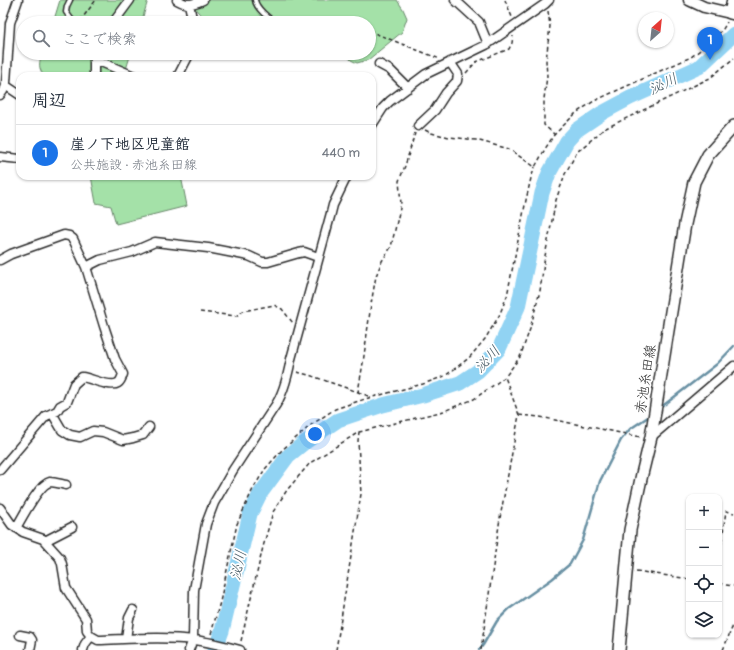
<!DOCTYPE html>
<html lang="ja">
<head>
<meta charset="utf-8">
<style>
	:root { --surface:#fff; --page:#f2f2f3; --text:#1f2937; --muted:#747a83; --line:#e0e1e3; --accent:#1a73e8 }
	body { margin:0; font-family:Pangolin,"Klee One",sans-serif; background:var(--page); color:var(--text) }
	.controls { position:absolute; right:12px; bottom:12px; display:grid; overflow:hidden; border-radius:8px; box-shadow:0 1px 3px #0004 }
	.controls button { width:36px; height:36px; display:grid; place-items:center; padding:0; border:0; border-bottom:1px solid var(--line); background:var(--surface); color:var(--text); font:20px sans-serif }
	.compass { position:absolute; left:638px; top:12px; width:36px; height:36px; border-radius:50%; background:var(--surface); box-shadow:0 1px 3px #0004; rotate:27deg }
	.you { position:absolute; left:315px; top:434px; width:14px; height:14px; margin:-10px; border:3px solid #fff; border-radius:50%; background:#1a73e8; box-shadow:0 0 0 6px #1a73e833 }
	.badge { display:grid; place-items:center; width:26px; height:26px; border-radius:50%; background:var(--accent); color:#fff; font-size:13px; font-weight:700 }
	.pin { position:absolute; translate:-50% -33px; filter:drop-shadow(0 1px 2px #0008) }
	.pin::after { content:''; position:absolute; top:21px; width:14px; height:12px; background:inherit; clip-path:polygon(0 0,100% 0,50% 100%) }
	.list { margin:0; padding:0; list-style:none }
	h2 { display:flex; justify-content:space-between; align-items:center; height:52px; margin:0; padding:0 16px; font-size:17px }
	h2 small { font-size:13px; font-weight:400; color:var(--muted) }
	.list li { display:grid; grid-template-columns:26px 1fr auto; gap:12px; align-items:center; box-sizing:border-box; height:56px; padding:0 16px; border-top:1px solid var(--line) }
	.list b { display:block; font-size:15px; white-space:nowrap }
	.list p { margin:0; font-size:13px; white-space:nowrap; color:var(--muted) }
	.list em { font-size:13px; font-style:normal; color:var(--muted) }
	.icon { flex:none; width:22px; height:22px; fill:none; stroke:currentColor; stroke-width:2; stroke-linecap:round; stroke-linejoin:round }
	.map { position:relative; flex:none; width:734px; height:650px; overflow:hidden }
	.search { position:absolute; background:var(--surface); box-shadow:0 1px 3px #0004; left:16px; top:16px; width:360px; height:44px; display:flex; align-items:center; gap:10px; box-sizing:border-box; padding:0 14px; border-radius:22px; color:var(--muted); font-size:15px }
	.panel { position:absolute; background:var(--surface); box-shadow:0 1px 3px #0004; left:16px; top:72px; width:360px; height:108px; border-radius:12px }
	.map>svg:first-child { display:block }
	.green { fill:#a4e1a8; stroke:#68866a }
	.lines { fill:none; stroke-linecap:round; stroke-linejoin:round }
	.stream { stroke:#6890a3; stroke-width:2.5 }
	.river { stroke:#91d3f3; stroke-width:15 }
	.service-casing { stroke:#2b2b2b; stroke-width:7 }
	.minor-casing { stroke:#2b2b2b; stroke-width:11 }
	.tertiary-casing { stroke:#2b2b2b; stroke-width:13 }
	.secondary-casing { stroke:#2b2b2b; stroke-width:14 }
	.path { stroke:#2b2b2b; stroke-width:1.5; stroke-dasharray:4 3; stroke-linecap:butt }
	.service { stroke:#fff; stroke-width:4 }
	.minor { stroke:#fff; stroke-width:8 }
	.tertiary { stroke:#fff; stroke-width:10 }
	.secondary { stroke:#fff; stroke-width:11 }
	.labels { text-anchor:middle; stroke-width:3.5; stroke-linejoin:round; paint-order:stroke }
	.street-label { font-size:14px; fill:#2b2b2b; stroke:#fff }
	.water-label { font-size:15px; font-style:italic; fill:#4a5d67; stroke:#fff }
</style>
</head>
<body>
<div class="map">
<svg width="734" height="650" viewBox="0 0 734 650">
	<rect width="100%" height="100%" fill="#fff"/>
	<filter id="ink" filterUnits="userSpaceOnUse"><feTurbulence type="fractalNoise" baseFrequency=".025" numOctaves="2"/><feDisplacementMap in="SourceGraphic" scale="8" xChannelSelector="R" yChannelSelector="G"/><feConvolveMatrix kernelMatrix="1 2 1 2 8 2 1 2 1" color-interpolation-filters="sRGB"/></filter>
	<g filter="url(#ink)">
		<path class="green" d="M60,0h88l-7,23h-88z
			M185,0h212l6,9 4,9 -5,14 -34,28 -11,3 -6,-3 -7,-7h25v-30h-162l-13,-16z
			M42,53h89l-7,23h-80c-6,-8 -5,-13 -2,-23z
			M91,176h90l6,30 -71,18 -5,-18 -15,-3z"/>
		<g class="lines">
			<path class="stream" d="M660,408l57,-44 17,-18
				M479,650l4,-5 14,-24 12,-12 43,-30 18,-15 13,-24 17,-59 21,-41 9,-11 21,-14"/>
			<path class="river" d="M215,650l7,-19 28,-117 10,-20 28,-38 16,-13 34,-23 45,-15 40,-10 37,-12 18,-12 21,-22 19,-42 24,-114 7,-20 18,-32 10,-11 25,-17 28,-15 69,-31 35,-33"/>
			<defs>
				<path id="service" d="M70,0l-3,6 -1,6 8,11
					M255,0c1,8 14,19 21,23"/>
				<path id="minor" d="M177,0c11,6 14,5 26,0
					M455,0l24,22 9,22
					M189,4l4,19
					M113,23l17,-23
					M94,53v23
					M94,59l40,17
					M379,64l11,6 18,18
					M178,76l12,-23
					M5,85l15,10
					M0,95l3,-4 3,-8 4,-60 8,-23
					M372,125l11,-17 7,-7 36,-27 60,-29 59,-41 4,-4
					M418,126l17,-16 11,-17 11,-12 1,-7 -8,-12
					M0,157l20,2
					M0,260l11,-6 53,-19 5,1 4,3 13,28 18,59 11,33 8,15c-1,3 -2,7 -5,9 -8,5 -27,-5 -36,-6l-8,7 -7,18 -7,4 -3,5 -11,5 -46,54
					M86,267l14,-7 32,-8 23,-10 53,6 41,8 13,6h6l31,-9 5,-1 14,5
					M52,413l10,17 8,5 10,2 13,-6 10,1 20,8 10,-2 10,-3 6,-8
					M651,437l83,-71
					M0,508l12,17 11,7 20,7 17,19 2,6 4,24 20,31 1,12 4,5 7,4c31,-1 66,-4 96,0 16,2 31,6 46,10
					M16,528c6,-10 23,-44 34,-46 4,0 11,2 16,3
					M45,541l27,-14
					M20,635l10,2 2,3 -2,10
					M126,639l3,-21 4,-8
					M83,650l2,-6 6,-8
					M189,650l4,-11 1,-49 12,-66 8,-21 19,-33 40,-61c10,-13 15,-34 18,-50l40,-146 2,-8 14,-29"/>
				<path id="tertiary" d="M689,0l15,7 26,6"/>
				<path id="secondary" d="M733,0l-3,13 4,1
					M619,650l11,-120 12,-56 9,-37 34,-213 9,-42 14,-27 26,-29"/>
			</defs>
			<use href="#service" class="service-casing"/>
			<use href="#minor" class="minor-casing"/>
			<use href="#tertiary" class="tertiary-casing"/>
			<use href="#secondary" class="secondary-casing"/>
			<path class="path" d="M505,0l7,17
				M548,11l2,15 -4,35 1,15 -3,23v26l10,9
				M80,21l16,-21
				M369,31l71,28
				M466,73l10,-11 33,-13 3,-6 1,-7
				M425,130l6,3 18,4 27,3 33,9 26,18 10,-18 9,-14 22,-22 18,-12 97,-44 20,-15 12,-13 4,-7
				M200,312l36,4 7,-5 31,-6 8,4 11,14
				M297,372l12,3 49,17 5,-29 8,-59 5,-28 6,-15 9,-14 10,-43 -2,-23 6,-15 10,-33
				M358,392l13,5
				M519,415l21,2 101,20
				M719,560l7,-49 8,2
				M636,571l53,8
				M719,584l15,2
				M211,634l9,-32 17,-78 16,-35 12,-20 17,-19 29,-25 24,-16 30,-10 58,-15 22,-8 24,-18 16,-19 14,-23 8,-20 19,-96 5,-22 4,-11
				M241,641l22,-94 10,-35 14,-22 23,-27 49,-31 85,-21 30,-12 31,-22 15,-20 10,-28 10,-38 5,-35 11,-56 9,-26 12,-22 27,-23 106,-51 24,-20
				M336,650l25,-156 -3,-53 1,-9
				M481,650l19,-132 19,-103 -14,-38
				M723,650l11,-27"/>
			<use href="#service" class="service"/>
			<use href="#minor" class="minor"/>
			<use href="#tertiary" class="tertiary"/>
			<use href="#secondary" class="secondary"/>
		</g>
	</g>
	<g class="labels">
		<g class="street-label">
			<text transform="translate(645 379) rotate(-81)" y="5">赤池糸田線</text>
		</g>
		<g class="water-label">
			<text transform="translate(663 84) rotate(-26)" y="5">泌川</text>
			<text transform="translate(487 359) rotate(-47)" y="5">泌川</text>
			<text transform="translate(238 565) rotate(-77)" y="5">泌川</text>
		</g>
	</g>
</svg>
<div class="controls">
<button>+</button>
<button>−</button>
<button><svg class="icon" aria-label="locate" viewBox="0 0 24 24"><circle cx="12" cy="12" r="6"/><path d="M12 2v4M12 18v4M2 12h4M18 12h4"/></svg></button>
<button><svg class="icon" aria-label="layers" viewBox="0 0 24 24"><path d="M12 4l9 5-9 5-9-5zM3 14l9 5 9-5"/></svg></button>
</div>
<svg class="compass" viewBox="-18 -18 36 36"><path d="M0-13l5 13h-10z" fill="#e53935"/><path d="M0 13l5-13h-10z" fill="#747a83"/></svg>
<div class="you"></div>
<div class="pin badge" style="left:710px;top:60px">1</div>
<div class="search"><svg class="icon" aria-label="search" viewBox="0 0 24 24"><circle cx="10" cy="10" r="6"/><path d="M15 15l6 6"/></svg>ここで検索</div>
<section class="panel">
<h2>周辺<small></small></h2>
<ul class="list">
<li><span class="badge">1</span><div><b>崖ノ下地区児童館</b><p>公共施設 · 赤池糸田線</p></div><em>440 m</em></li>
</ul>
</section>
</div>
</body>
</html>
